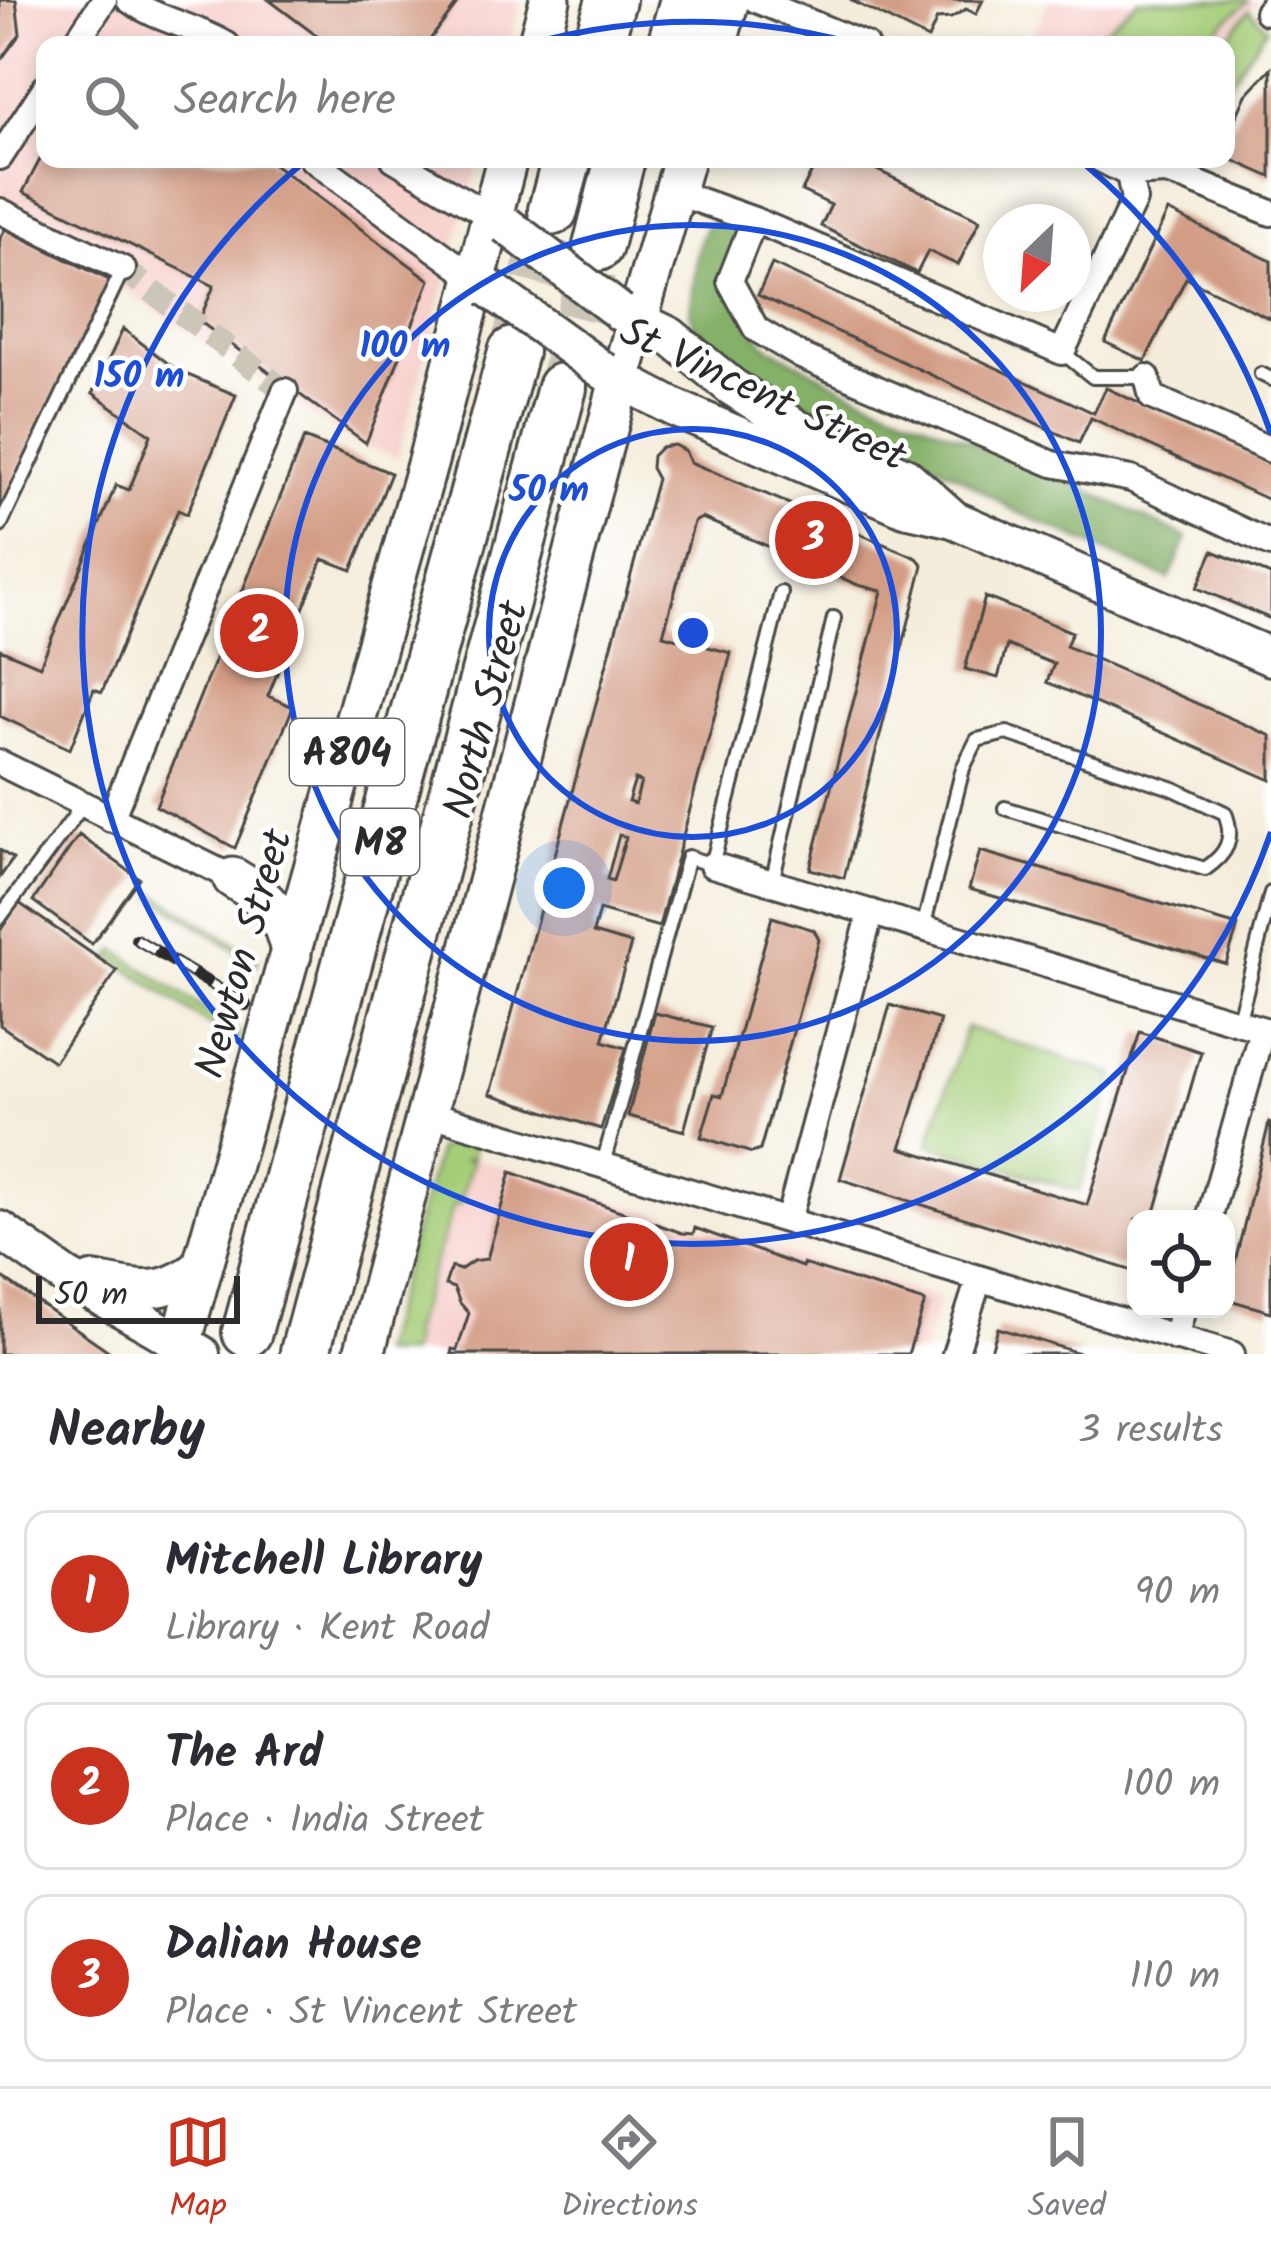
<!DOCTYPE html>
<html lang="en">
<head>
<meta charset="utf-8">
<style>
	:root { --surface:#fff; --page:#f2f2f3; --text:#2b2b33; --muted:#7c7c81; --line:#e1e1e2; --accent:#c8321e }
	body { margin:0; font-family:Kalam,sans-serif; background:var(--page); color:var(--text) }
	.controls { position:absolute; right:36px; bottom:36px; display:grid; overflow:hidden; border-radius:24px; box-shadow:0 6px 18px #0003 }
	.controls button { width:108px; height:108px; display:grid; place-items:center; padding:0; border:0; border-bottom:3px solid var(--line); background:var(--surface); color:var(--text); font:60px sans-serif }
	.compass { position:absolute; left:983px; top:204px; width:108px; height:108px; border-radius:50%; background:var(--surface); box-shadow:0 6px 18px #0003; rotate:205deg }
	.scale { position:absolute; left:36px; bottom:30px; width:204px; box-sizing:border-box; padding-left:12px; border:6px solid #2b2b2b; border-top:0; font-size:33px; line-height:42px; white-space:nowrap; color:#2b2b2b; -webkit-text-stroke:9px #fff; paint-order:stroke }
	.you { position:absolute; left:564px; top:888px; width:42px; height:42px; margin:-30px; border:9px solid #fff; border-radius:50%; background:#1a73e8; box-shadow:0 0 0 18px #1a73e833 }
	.badge { display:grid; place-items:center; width:78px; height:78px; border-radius:50%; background:var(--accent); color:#fff; font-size:39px; font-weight:700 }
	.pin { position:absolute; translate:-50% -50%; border:6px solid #fff; box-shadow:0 3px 12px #0006 }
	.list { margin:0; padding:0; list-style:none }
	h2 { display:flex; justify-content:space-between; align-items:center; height:156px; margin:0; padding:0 48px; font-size:51px }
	h2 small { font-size:39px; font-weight:400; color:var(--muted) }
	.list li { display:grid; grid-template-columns:78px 1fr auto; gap:36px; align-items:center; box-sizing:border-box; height:168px; margin:0 24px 24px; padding:0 24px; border:3px solid var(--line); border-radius:24px }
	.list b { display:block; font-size:45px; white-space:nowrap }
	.list p { margin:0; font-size:39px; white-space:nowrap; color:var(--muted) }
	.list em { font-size:39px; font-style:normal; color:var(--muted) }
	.icon { flex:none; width:66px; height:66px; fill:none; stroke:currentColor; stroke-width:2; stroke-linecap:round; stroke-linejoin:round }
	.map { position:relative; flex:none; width:1271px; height:1354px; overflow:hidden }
	.search { position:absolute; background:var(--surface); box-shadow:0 6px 18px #0003; left:36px; right:36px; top:36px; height:132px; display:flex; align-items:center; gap:30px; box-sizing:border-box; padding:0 42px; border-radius:24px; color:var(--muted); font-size:45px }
	.sheet { height:732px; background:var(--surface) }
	nav { display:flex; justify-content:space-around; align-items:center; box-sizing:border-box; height:168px; border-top:3px solid var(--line); background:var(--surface); font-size:33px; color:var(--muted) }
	nav a { display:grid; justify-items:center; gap:6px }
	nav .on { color:var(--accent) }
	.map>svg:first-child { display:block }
	.built { fill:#f7d0cc }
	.green { fill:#a5cd78; stroke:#687c52; stroke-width:3 }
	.forest { fill:#84b068; stroke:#586e4a; stroke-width:3 }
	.building { fill:#d39d85; fill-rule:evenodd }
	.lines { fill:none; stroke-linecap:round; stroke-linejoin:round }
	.street-tunnel { stroke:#ccc6b8; stroke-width:24; stroke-dasharray:24 12; stroke-linecap:butt }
	.highway-tunnel { stroke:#ccc6b8; stroke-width:48; stroke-dasharray:48 24; stroke-linecap:butt }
	.lane-casing { stroke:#494845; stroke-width:18 }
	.street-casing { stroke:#494845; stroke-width:30 }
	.secondary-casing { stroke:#494845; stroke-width:42 }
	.primary-casing { stroke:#494845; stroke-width:45 }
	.highway-casing { stroke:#494845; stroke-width:54 }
	.lane { stroke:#fff; stroke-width:12 }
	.street { stroke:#fff; stroke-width:24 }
	.secondary { stroke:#fff; stroke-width:36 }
	.primary { stroke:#fff; stroke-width:39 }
	.highway { stroke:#fff; stroke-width:48 }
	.rail-casing { stroke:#2b2b2b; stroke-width:12 }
	.rail { stroke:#fff; stroke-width:8; stroke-dasharray:22; stroke-linecap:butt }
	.secondary-bridge-casing { stroke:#494845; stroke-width:42; stroke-linecap:butt }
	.secondary-bridge { stroke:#fff; stroke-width:36 }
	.ring { fill:none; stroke:#1d4ed8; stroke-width:6 }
	.labels { text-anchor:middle; stroke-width:9; stroke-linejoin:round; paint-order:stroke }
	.shield { fill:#fff; stroke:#6b6b6b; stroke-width:3 }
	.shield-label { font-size:39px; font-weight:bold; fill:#2b2b2b }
	.street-label { font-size:42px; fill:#2b2b2b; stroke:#fff }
	.centre { fill:#1d4ed8; stroke:#fff; stroke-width:6 }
	.ring-label { font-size:36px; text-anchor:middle; font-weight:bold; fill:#1d4ed8; stroke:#fff; stroke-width:9; stroke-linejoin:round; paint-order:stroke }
</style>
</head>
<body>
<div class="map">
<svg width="1271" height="1354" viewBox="0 0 1271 1354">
	<rect width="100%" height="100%" fill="#fff"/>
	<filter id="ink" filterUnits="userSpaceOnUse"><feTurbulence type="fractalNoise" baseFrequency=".00833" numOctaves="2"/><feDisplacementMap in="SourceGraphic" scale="24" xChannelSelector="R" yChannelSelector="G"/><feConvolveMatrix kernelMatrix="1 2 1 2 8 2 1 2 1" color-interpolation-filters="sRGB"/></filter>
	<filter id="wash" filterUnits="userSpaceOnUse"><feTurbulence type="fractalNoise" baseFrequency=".004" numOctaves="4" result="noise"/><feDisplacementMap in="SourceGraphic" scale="48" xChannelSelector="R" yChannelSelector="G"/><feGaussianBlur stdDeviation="2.7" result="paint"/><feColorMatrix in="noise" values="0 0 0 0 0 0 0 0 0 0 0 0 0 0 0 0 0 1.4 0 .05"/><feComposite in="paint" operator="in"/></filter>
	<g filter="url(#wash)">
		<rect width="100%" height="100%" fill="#f4eddb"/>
		<path class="built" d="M0,0h520l-10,45h-465v114h434l-81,299 -42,-14 -245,-163 -111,-54z
			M1050,0h207l-36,45h-193z
			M473,1158l467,141 -18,55h-513l4,-15 -4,-2z"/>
		<path class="green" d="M1138,0h108l2,1 -49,44h-111z
			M1249,10l18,17 -41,60v-42h-5z
			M157,894l101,65 -1,5 -103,-67z
			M116,950l123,83 -3,11 -125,-87z
			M966,1027l149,48 -36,116 -150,-47z
			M473,1139v19l-7,1 6,3 -13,43 -5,-1 -44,132 3,3 -4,15h-30l59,-205 15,-9z"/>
		<path class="forest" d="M717,221l21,7 -13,56 39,60 86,47 213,88 124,59 -18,41 -156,-69 -55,-35 -176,-83 -73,-48 -12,-12 -7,-18 8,-65 7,-22z"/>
		<g id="blocks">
			<path class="building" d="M0,0h16l4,34 -20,27z
				M269,0h191l-34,45h-97z
				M850,0h133l-7,14 -10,-5 -15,9 -14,1 -9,20z
				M1271,68v109l-45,-20v-17l20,-45z
				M45,150v9h222l163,121 -64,163 -167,-122 15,-35 -191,-94z
				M818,159h36l126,61 -22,45 -30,-14 -11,22 -96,-47 10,-21 -29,-14z
				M1168,211l103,50v58l-85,-41 -41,83 -40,-19z
				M5,229l106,52 -111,229v-272z
				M772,264l322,149 12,-25 165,76v37l-180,-83 -12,25 -321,-148z
				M123,329l55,42 58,24 -49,119 -9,-4 -76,182 -8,-3 -24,60 -70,-33v-67l40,17 76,-181 13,5 22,-55 -58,-42z
				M304,438l87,35 -39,97 -29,-11 -55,137 25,11 -58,141 -79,-42z
				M674,445l11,6 5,11 227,96 6,7 -79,313 -34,-9 72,-278 -24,-6 -156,-67 -8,4 -31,113 68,18 -72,274 -60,-17 -6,23 38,11 -28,97 23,7 -25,81 -111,-35 167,-615 -6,-11 1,-12 9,-9zM635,780l6,2 -6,22 -7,-2zM619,835l7,2 -13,44 -6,-2z
				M1213,551l58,24v44l-74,-31z
				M985,597l87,35 -6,14 205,90v44l-224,-98 7,-18 -47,-19 -9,33 -33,-9z
				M79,835l60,43 -47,66 -59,-43z
				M0,850l13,9 -13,18z
				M980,851l258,75 -12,38 -257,-75z
				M19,903l98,68 -63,91 -54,-37v-94z
				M772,917l42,13 5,10 -59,210 -8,3 -51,-16 13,-43 8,2z
				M890,1005l50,15 -39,128 186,57 53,-173 61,20 -48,167h-17v53l-296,-93z
				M655,1013l57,14 -28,104 -56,-15z
				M1269,1123l2,1v188l-45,-13z
				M511,1172l171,61 11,1 2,-6 107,39 1,-3 122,38 -17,52h-457l1,-5 5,1 12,-37 -9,-10 -6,-15 -9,-3 6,-18 9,3 13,-9 14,-2z
				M0,1276l113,78h-113z
				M998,1328l81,25v1h-89z"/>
		</g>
	</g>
	<g filter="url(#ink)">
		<use href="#blocks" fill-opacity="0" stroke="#494845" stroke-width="3"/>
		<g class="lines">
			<path class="street-tunnel" d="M123,269l162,122"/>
			<path class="highway-tunnel" d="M513,352l40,-142
				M562,388l36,-142"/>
			<defs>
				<path id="lane" d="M1062,352l31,25h54
					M1261,374l10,5
					M0,526l123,-257
					M772,882l62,-264
					M0,917l83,-112
					M923,928l40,-160 14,-28 30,-7 167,56 51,24c10,26 2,41 -20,56l-200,-61
					M1238,1023l33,-130
					M603,1164l85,-307 24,8 69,-272"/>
				<path id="street" d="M129,0c30,21 67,26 98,45
					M756,0l109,45
					M1267,12l4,-5
					M74,45l30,-45
					M0,157l45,-69
					M312,159l161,118
					M394,159l97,58
					M1100,159l29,15 37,-2 19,6 86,35
					M675,192l79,28 308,132 72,-152 -5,-26
					M0,211l123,58
					M754,220l-24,61 26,48 45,27 252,108 78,15 140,65
					M1147,377l5,20 119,53
					M0,763l233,115
					M111,819l174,-428
					M712,865l559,167
					M428,1113l804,241
					M1209,1219l53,-189
					M788,1221l83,-309
					M1175,1338l8,-29
					M955,1354l24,-75"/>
				<path id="secondary" d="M620,312l50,24 62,51 66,42 107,47 46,41
					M604,371l71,37 230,100 48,11 318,138
					M0,1230l65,46 136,78
					M92,1281c50,9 69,17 112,-16"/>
				<path id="primary" d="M538,45l12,-45
					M716,45l13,-45
					M233,878c33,19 53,38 58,77
					M178,1354l250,-893 79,-302
					M364,1354l256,-974 64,-221"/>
				<path id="highway" d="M598,45l13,-45
					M672,45l13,-45
					M553,210l14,-51
					M598,246l22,-87
					M247,1332l266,-980
					M305,1352l257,-964"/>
			</defs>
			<use href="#lane" class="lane-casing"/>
			<use href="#street" class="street-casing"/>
			<use href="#secondary" class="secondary-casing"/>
			<use href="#primary" class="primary-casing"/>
			<use href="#highway" class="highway-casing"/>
			<use href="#lane" class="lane"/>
			<use href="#street" class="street"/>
			<use href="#secondary" class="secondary"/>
			<use href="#primary" class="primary"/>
			<use href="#highway" class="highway"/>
			<defs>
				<path id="rail" d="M136,939l110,66"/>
			</defs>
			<use href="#rail" class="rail-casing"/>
			<use href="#rail" class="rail"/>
			<defs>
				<path id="secondary-bridge" d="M506,225l114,87
					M489,288l115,83"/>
			</defs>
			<use href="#secondary-bridge" class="secondary-bridge-casing"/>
			<use href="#secondary-bridge" class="secondary-bridge"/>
		</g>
	</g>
	<g class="ring">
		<circle cx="693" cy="633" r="204"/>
		<circle cx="693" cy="633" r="408"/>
		<path d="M1271 832A611 611 0 1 1 304 162M530 44A611 611 0 0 1 856 44M1082 162A611 611 0 0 1 1271 434"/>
	</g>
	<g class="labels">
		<g class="shield">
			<rect x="290" y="719" width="114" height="66" rx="9"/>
			<rect x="341" y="809" width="78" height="66" rx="9"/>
		</g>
		<g class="shield-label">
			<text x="347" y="766">A804</text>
			<text x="380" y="856">M8</text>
		</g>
		<g class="street-label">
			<text transform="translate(764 392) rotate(25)" y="15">St Vincent Street</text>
			<text transform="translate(484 709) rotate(-75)" y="15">North Street</text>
			<text transform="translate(242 953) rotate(-74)" y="15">Newton Street</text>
		</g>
	</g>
	<circle cx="693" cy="633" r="18" class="centre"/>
	<g class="ring-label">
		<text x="405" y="357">100 m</text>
		<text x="139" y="387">150 m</text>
		<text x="549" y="501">50 m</text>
	</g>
</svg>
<div class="controls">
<button><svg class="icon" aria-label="locate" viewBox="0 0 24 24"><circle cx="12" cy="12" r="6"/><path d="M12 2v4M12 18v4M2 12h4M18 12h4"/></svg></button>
</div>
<svg class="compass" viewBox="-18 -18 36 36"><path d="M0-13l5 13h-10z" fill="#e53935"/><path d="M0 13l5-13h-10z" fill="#7c7c81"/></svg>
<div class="scale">50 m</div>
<div class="you"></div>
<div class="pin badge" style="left:629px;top:1262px">1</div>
<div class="pin badge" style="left:259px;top:633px">2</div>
<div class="pin badge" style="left:814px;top:540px">3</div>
<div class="search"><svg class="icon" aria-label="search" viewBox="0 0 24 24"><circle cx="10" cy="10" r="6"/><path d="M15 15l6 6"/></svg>Search here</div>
</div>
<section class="sheet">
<h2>Nearby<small>3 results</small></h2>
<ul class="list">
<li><span class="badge">1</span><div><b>Mitchell Library</b><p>Library · Kent Road</p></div><em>90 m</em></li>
<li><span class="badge">2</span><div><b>The Ard</b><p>Place · India Street</p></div><em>100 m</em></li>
<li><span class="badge">3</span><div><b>Dalian House</b><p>Place · St Vincent Street</p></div><em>110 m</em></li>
</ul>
</section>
<nav>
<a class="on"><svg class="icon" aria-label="map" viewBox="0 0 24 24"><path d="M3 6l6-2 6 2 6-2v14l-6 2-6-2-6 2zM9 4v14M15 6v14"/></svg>Map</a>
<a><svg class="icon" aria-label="directions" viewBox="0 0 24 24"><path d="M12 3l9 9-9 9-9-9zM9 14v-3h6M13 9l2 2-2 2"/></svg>Directions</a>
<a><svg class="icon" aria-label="saved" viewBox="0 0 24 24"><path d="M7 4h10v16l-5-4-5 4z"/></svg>Saved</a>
</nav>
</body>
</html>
